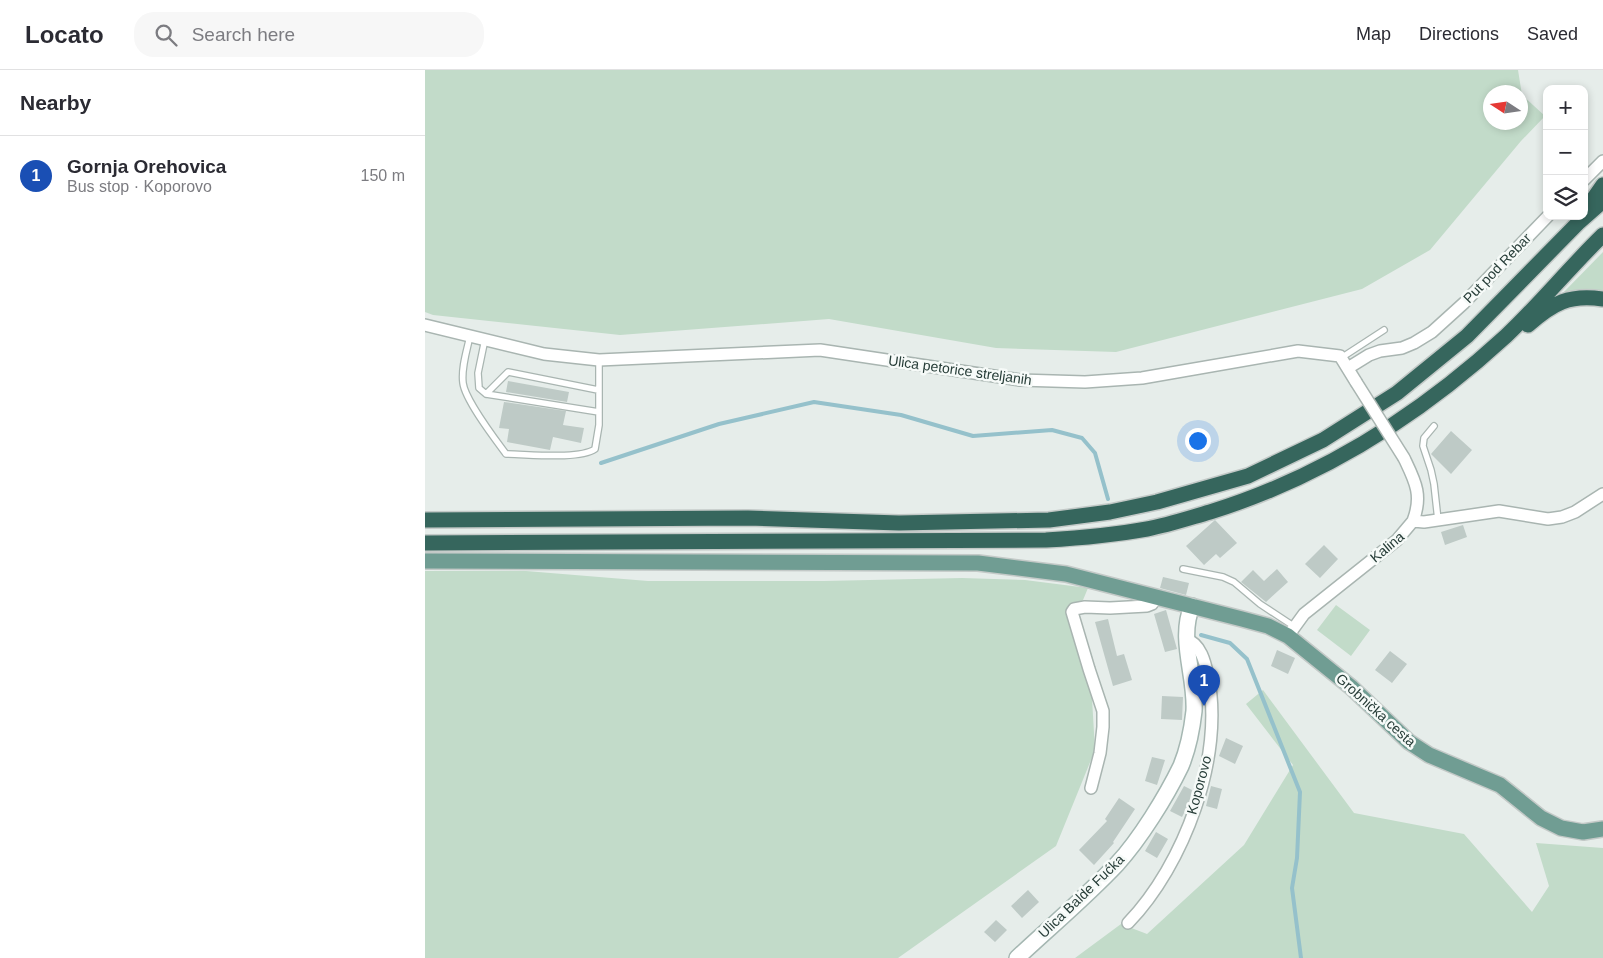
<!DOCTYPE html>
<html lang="en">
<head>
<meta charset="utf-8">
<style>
	:root { --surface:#fff; --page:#f7f7f7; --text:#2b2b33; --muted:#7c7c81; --line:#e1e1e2; --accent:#d93025 }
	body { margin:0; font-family:Arial,sans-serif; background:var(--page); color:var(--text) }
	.controls { position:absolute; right:15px; top:15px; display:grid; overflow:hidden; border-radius:10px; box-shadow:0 2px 8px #0003 }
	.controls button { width:45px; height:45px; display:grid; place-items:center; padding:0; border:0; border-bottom:1px solid var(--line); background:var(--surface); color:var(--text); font:25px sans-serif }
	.compass { position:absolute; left:1058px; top:15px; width:45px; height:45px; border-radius:50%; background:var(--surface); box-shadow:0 2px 8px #0003; rotate:282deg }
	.you { position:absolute; left:772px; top:370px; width:18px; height:18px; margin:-12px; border:4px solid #fff; border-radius:50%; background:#1a73e8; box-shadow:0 0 0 8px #1a73e833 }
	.badge { display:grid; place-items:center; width:32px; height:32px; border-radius:50%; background:var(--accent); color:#fff; font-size:16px; font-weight:700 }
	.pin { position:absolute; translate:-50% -41px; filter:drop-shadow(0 1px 2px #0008) }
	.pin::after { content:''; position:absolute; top:26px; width:18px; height:15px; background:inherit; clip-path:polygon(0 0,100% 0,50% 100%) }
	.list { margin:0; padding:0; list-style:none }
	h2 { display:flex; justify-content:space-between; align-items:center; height:65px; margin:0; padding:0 20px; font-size:21px }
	h2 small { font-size:16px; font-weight:400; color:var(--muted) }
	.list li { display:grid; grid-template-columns:32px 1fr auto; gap:15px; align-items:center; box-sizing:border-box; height:80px; padding:0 20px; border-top:1px solid var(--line) }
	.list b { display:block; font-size:19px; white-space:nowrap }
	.list p { margin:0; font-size:16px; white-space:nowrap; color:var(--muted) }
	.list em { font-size:16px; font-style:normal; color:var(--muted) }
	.icon { flex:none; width:28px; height:28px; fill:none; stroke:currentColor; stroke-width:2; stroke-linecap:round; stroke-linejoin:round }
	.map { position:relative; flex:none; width:1178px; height:888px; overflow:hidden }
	header { display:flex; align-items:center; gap:30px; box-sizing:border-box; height:70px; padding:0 25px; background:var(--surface); border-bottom:1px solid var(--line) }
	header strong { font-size:24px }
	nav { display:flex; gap:28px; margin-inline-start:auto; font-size:18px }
	.search { width:350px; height:45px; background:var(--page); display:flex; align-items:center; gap:12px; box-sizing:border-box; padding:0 18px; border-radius:20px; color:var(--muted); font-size:19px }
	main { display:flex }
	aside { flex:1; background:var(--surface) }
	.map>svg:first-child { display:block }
	.green { fill:#c2dbc9; fill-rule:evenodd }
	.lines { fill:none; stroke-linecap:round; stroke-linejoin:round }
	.stream { stroke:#95c1cb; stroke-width:4 }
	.building { fill:#becac6 }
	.service-casing { stroke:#a9b5b1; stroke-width:8 }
	.minor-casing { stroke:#a9b5b1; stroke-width:14 }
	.secondary-casing { stroke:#a5b7b2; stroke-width:18 }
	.primary-casing { stroke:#c3c9c7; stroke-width:18 }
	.motorway-casing { stroke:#c3c9c7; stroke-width:18 }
	.service { stroke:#fff; stroke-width:5.5 }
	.minor { stroke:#fff; stroke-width:11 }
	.secondary { stroke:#fff; stroke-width:15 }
	.primary { stroke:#709d93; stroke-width:15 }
	.motorway { stroke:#36665d; stroke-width:15 }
	.minor-bridge-casing { stroke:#a9b5b1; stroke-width:14; stroke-linecap:butt }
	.minor-bridge { stroke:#fff; stroke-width:11 }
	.labels { text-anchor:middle; stroke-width:5; stroke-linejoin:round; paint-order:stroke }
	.street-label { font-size:14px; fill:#273d38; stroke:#f6faf8 }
</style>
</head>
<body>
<header>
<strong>Locato</strong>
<div class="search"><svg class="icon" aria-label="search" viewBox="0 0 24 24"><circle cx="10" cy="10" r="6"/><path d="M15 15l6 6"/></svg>Search here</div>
<nav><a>Map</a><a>Directions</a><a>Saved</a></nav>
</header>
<main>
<aside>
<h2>Nearby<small></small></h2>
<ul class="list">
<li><span class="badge" style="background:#1a4fb4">1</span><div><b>Gornja Orehovica</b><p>Bus stop · Koporovo</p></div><em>150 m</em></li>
</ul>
</aside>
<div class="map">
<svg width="1178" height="888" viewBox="0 0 1178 888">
	<rect width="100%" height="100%" fill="#e6edea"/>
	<path class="green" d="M0,0h1093l4,25 23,21 -24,25 -91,109 -68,39 -246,63 -120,-4 -167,-29 -209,16 -187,-20 -8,-3zM1096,22v30h-30v-30z
		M1178,182v41l-29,-3 -13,5z
		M0,501h101l122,10h176l138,-3 63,2 63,8 -10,24 12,52 5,86 -39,96 -158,112h-473z
		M911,535l34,25 -19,26 -34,-26z
		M838,620l91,123 110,21 68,78 17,-26 -13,-43 67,5v110h-528l46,-34 26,10 97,-89 49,-80 -47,-61z"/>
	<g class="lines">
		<path class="stream" d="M176,393l118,-39 95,-22 87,13 72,21 79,-6 30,8 13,15 13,46
			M776,565l29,8 17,16 53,133 -3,66 -5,30 9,70"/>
	</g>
	<path class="building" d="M83,311l61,11 -2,10 -61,-10z
		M79,332l62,9 -3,14 21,3 -3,15 -28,-6 -3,13 -43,-8 2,-13 -10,-1z
		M1026,361l21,19 -21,24 -20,-20z
		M790,450l22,23 -17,15 -4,-4 -12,11 -18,-19z
		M1038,455l4,12 -22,8 -4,-13z
		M899,475l14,14 -18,19 -15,-14z
		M852,499l11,13 -22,20 -25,-20 12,-12 11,11z
		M738,507l26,6 -3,12 -26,-7z
		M741,540l11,39 -12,3 -11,-38z
		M683,549l9,37 7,-2 8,26 -19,6 -18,-64z
		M852,580l18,8 -7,16 -17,-8z
		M965,581l17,13 -15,19 -17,-13z
		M737,626l21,1 -1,23 -21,-1z
		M801,668l17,8 -8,18 -16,-8z
		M727,687l13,3 -8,25 -12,-4z
		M759,716l8,4 -3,13 -7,14 -12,-6z
		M786,716l11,3 -5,20 -11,-3z
		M694,728l16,11 -22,33 1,1 -20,22 -15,-15 28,-29 -2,-2z
		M731,762l12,7 -11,19 -12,-7z
		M603,820l11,12 -17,16 -11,-12z
		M571,850l11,10 -12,12 -11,-10z"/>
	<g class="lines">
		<defs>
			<path id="service" d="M45,266c-3,14 -9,32 -7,47 2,17 32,56 43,71 21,0 73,6 89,-5l4,-24v-65
				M60,269l-7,34 1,15 7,6
				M916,288l43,-28
				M173,320l-90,-18 -22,22 113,18
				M1009,356l-10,12 -1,8 8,24 3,14 4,36
				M758,499l40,8 11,5 26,22 35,23"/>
			<path id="minor" d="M1159,110l19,-19
				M0,255l119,29 55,6 221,-10 200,30 65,2 57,-4 156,-27 42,5 16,26
				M923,298l21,-13 11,-4 22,-3 12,-5 18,-11 32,-29 84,-87
				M979,388c11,23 19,37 9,63
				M863,566l16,-22 93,-74 16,-19 11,1 75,-11 49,8 14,-2 13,-5 28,-18
				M666,718l9,-35 3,-26v-16l-14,-42 -17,-57 2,-3 11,-2 25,1 37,-2 5,-2 5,-7
				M703,853c56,-58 97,-167 80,-247 -3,-14 -7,-32 -22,-37"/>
			<path id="secondary" d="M592,888c33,-31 69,-61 100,-94 23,-25 49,-67 64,-98 7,-17 11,-37 13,-55 2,-35 -16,-72 -2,-105"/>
			<path id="primary" d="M0,491l553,2 88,11 176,45 26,7 20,10 63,51 58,55 20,13 71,30 41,33 20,10 22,4 20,-3"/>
			<path id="motorway" d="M1162,138l16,-23
				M1103,255c25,-22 41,-31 75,-26
				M0,450l323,-2 151,5 150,-3 61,-8 47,-10 91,-26 75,-36 74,-47 70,-57 112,-114 24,-21
				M0,473l621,-3c34,-2 68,-5 101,-11 21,-4 42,-11 63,-17 113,-35 209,-96 296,-176 34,-32 63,-68 97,-101"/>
		</defs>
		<use href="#service" class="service-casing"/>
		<use href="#minor" class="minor-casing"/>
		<use href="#secondary" class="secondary-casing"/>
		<use href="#primary" class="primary-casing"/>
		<use href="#motorway" class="motorway-casing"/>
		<use href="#service" class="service"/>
		<use href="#minor" class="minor"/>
		<use href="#secondary" class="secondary"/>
		<use href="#primary" class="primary"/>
		<use href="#motorway" class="motorway"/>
		<defs>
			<path id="minor-bridge" d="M931,312l48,76"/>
		</defs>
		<use href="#minor-bridge" class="minor-bridge-casing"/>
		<use href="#minor-bridge" class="minor-bridge"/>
	</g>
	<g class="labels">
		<g class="street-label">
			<text transform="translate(1072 198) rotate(-46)" y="5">Put pod Rebar</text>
			<text transform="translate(535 300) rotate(8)" y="5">Ulica petorice streljanih</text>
			<text transform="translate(962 477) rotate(-40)" y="5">Kalina</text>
			<text transform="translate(951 640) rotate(42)" y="5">Grobnička cesta</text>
			<text transform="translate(774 715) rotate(-75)" y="5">Koporovo</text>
			<text transform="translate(656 826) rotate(-44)" y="5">Ulica Balde Fućka</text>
		</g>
	</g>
</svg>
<div class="controls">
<button>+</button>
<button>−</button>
<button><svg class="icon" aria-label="layers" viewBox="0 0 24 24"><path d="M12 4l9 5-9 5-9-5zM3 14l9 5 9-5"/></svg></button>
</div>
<svg class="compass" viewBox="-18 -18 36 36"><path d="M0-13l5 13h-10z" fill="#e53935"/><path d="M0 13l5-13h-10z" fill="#7c7c81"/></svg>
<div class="you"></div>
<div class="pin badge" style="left:779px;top:636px;background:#1a4fb4">1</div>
</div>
</main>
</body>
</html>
